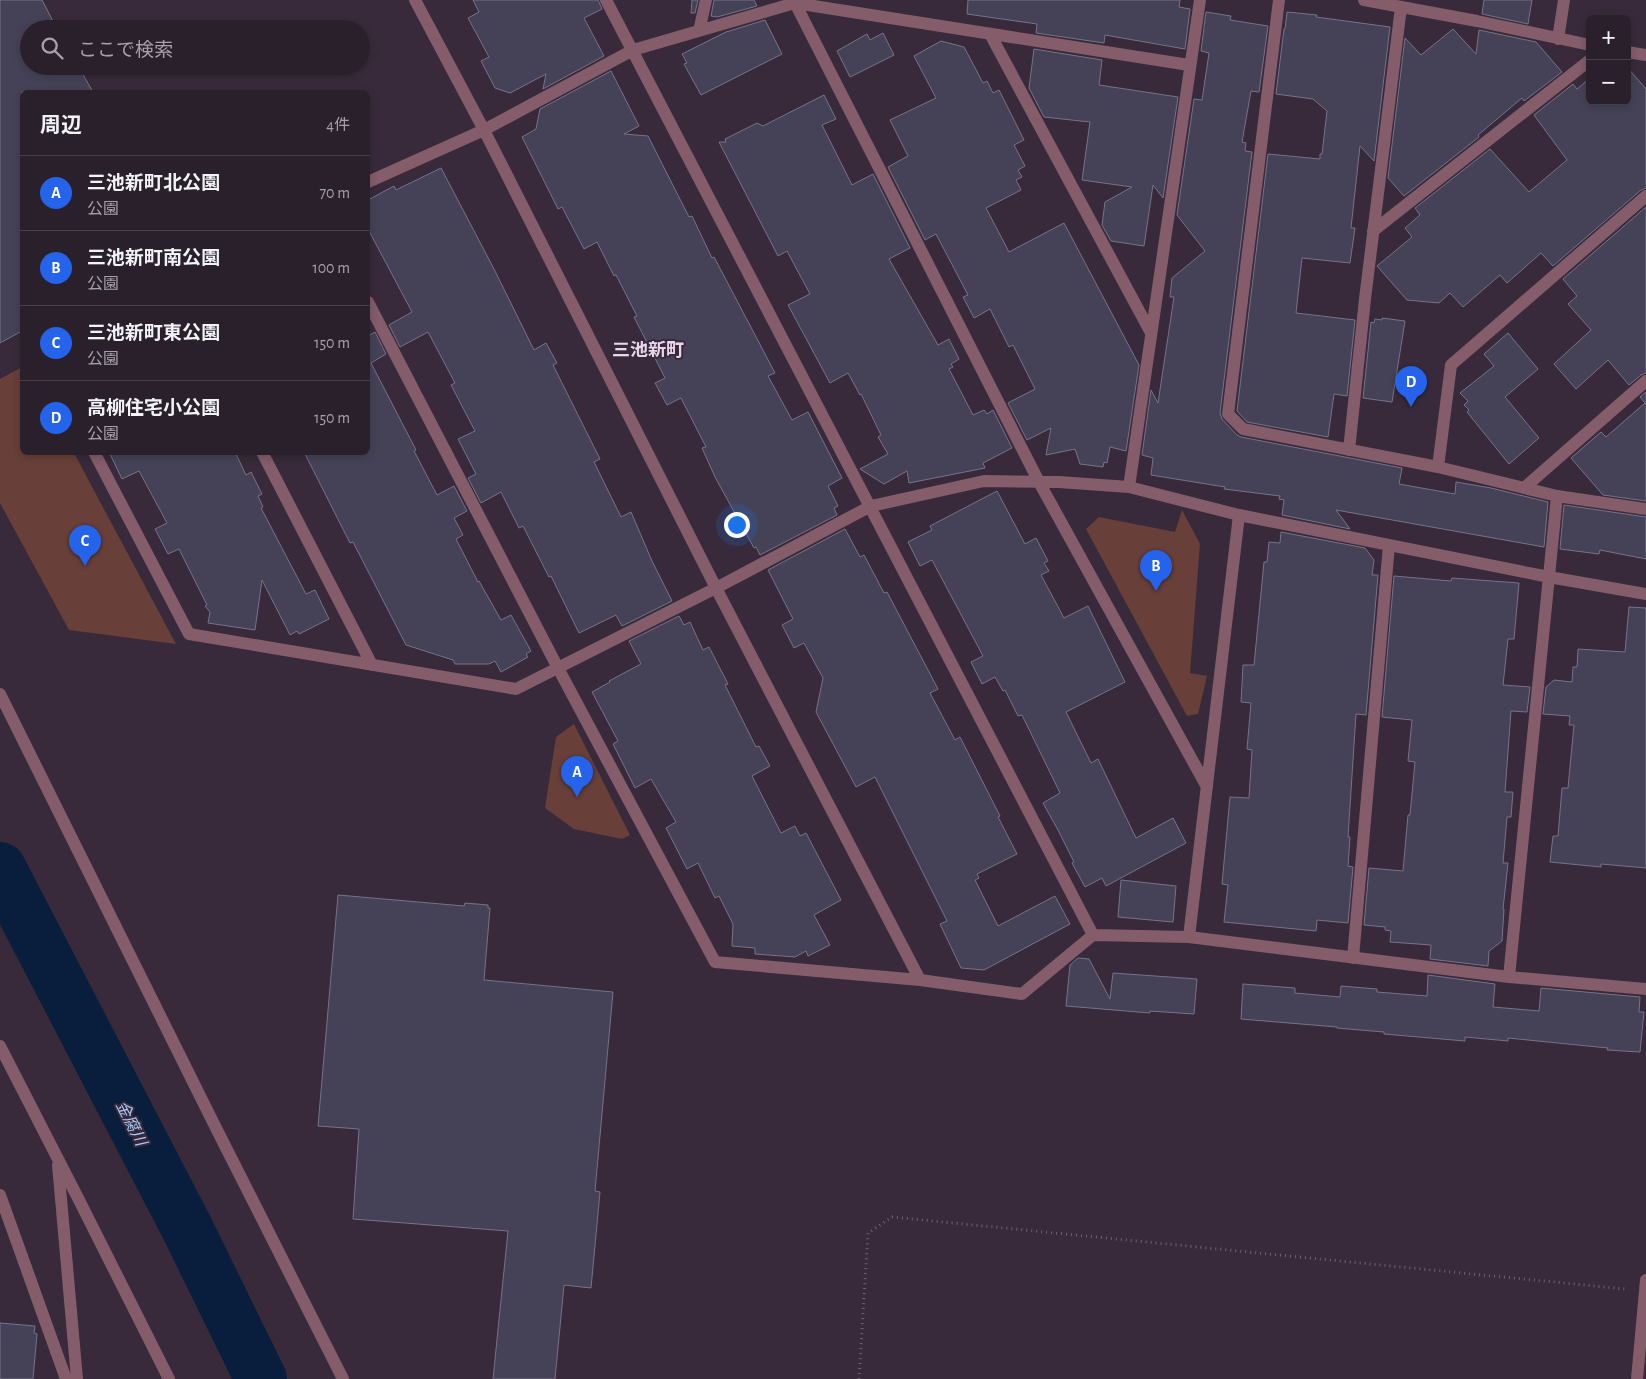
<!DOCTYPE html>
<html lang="ja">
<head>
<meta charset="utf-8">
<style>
	:root { --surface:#2a202c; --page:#322834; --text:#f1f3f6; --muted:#a5a3a9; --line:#463e48; --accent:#2563eb }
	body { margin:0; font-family:"Alegreya Sans","Noto Sans JP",sans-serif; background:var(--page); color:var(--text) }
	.controls { position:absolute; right:15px; top:15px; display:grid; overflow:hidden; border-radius:8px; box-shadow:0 2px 8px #0003 }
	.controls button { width:45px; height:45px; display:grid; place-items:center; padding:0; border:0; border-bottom:1px solid var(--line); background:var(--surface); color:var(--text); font:25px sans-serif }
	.you { position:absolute; left:736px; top:524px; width:18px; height:18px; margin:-12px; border:4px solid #fff; border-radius:50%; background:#1a73e8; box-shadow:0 0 0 8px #1a73e833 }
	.badge { display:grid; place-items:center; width:32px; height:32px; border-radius:50%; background:var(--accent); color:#fff; font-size:16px; font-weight:700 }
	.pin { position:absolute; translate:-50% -41px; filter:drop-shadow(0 1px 2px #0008) }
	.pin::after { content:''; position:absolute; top:26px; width:18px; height:15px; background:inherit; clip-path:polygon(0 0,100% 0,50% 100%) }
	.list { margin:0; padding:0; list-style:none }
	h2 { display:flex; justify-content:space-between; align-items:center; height:65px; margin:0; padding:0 20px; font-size:21px }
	h2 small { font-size:16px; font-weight:400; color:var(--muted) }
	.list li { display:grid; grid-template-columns:32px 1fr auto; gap:15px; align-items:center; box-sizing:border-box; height:75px; padding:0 20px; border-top:1px solid var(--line) }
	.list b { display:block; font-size:19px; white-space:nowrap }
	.list p { margin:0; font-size:16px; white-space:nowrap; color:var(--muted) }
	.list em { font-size:16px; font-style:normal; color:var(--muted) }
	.icon { flex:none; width:28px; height:28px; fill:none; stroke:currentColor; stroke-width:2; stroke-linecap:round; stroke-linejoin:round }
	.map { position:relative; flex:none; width:1646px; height:1379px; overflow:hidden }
	.search { position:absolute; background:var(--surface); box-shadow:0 2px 8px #0003; left:20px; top:20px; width:350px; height:55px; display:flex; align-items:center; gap:12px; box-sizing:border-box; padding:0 18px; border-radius:28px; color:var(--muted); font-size:19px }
	.panel { position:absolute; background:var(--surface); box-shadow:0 2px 8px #0003; left:20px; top:90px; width:350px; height:365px; border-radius:8px }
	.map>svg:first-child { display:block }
	.green { fill:#683f39 }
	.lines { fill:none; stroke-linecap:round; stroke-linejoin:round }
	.river { stroke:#091e3c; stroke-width:52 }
	.building { fill:#454257; stroke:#76738a }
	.path { stroke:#6e6170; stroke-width:3; stroke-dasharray:1 4; stroke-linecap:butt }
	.minor { stroke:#845c6a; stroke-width:12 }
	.labels { text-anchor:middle; stroke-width:4; stroke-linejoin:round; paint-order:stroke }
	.water-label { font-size:16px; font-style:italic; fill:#a9c9f9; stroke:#382a3a }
	.quarter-label { font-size:18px; font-weight:bold; fill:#e9d6eb; stroke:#382a3a }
</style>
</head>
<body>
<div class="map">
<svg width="1646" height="1379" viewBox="0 0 1646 1379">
	<rect width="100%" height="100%" fill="#382a3a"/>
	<path class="green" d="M22,367v85l52,1 102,191 -107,-14 -69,-127v-124z
		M1182,510l18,34 -10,129 17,3 -9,38 -11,2 -101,-187 13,-12 76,15z
		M574,724l56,111 -8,4 -48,-10 -29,-21 11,-71z"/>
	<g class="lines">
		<path class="river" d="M0,868l187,360 74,151"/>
	</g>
	<path class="building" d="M0,0h42l15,29h-28v37h49l15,26h-71v239l-22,12z
		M473,0h125l4,9 -18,9 20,38 -61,33 3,-15 -36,19 -15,-5 -14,-27 8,-4 -21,-39 11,-6z
		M692,0h6l-3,13h-4z
		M714,0h40l3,6 -40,11 -6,-1z
		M968,0h212l-1,7 11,2 -5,40 -80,-14 -1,8 -68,-10 1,-9 -70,-10z
		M1484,0h48l-4,24 -46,-10z
		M1206,12l25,4 -1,4 38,6 -9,66 -8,-1 -9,51 4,1 -1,8 7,1 -32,261 2,6 15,16 4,2 161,31 -3,16 56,10 1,-12 35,6 57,14 -4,45 -208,-37 14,19 -68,-14 2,-15 -5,-1 1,-3 -56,-7 1,-2 -74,-12 2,-17 -11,-3 9,-65 7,13 16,-106h-4l2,-19 33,-27 -28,-36 17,-116 8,1 7,-47 -8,-2z
		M1287,12l30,3 -1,2 74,10 -16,134 -14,-15 -9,82h4l-5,35 -48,-5 -6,55 59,7 -8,76 -13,-2 -6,43 -81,-15 -10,-11 31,-257 52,5v-5h2l5,-43 -14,-12 -37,-5 8,-65h1z
		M765,20l17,34 -81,41 -17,-31 3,-1 -5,-9 44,-22z
		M1453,29l23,25 3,-24 57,12 26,30 -38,29 -2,-3 -44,37 1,2 -75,59 -16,-18 17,-140 16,17z
		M883,33l11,22 -44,22 -13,-26 30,-17 3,6z
		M941,41l23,6 19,36 4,-2 6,12 6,-3 25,50 -10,5 11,21 -7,4 4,7 -6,3 5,10 -35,18 23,44 55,-29 75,142 -13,86 -16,-4 -3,16 -3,-1 -1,5 -23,-3 -5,-15 -29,6 5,-27 -24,12 -19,-37 27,-14 -22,-44 -4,2 -19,-38 -16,9 -11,-21 5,-2 -32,-61 -11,6 -37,-73 20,-11 -18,-36 46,-22 -22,-42z
		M1034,49l68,11 -3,25 79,12 -15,101 -10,-13 -9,61 -33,-5 -9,-16 3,-23 27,-15 -50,-7 8,-58 -46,-5 -15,-29z
		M1627,67l19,22v99l-5,2 -88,76 -12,-13 -34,30 -7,-8 -37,32 -13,-14 -11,10 -32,-3 -30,-34 35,-29 -7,-9 15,-13 -5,-7 75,-59 39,43 38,-32 -33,-45 39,-31 4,5 13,-11v23h37z
		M611,71l28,55 -15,8 24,2 41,81 3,-1 20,42 2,-1 61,116 -7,3 24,44 16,-8 34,66 -14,8 10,20 -4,2 3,7 -77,40 -4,-8 -2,1 -39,-71 -13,-29 4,-1 -25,-49 -14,7 -12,-22 10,-5 -31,-61 3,-1 -21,-41 -2,1 -17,-34 -13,7 -22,-42 -4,2 -36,-72 14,-8 4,-20z
		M824,95l12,24 -14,6 30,60 21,-11 37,74 -21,11 49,86 11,-6 10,20 -8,5 2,3 -4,2 24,46 11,-5 3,4 6,-4 19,38 -29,15 2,5 -76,15 -2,-12 -23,13 -24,-15 28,-15 -10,-17 3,-2 -20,-41 -1,1 -12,-22 -18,10 -42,-78 22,-11 -23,-43 -9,5 -59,-114h7l-1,-3 32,-16 6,3z
		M441,168l53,101 40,81 12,-7 11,20 -4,2 47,94 -6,3 27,55 10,-5 21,49 20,40 -50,25 -6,-11 -37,18 -28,-57 -2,1 -26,-51 -4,2 -18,-36 -20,11 -13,-25 8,-4 -18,-35 17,-8 -24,-46 4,-2 -27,-51 -28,15 -11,-22 23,-13 -44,-83v-29l26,-14 2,4z
		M1646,207v166l-5,2 -12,10 -21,-25 -32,29 -22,-25 37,-34 -23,-26 9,-8 -14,-17z
		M1382,318l23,3 -13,81 -29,-4 8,-76 3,1 1,-4 7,1z
		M375,332l11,22 -15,9 45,87 -2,1 23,44 17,-9 13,25 -13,7 9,17 -7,4 22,43 1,-1 22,39 10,-5 20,36 -5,3 2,3 -27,15 -6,-11 -6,3h-34l-2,-4 -47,-15 -53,-103 -3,1 -46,-91h64v-116z
		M1508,333l30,36 -33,28 34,41 -30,26 -42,-52 2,-2 -5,-5 4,-4 -8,-8 34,-27 -10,-12z
		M1646,392v109l-43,-6 -32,-37 30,-26 5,5 39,-34 -5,-6z
		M109,452h126l11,23 5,-3 11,22 -4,2 5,11 -2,1 45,86 9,-4 14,29 -30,15 -2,-3 -7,4 -28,-55 -7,50 -47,-7 2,-11 -5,-6 2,-1 -28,-56 -11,5 -13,-25 12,-6 -28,-52 -17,8z
		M997,491l28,53 11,-6 12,23 -4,2 5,8 -8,4 23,43 24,-12 37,76 -59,30 25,51 7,-4 38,79 37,-20 13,25 -80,43 -4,-8 -17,9 -13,-24 2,-1 -16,-32 -15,-27 17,-10 -38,-78 -4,1 -13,-26 -2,1 -8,-14 -13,7 -11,-22 12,-6 -51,-96 -12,6 -12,-24 24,-12 -2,-4z
		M1564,505l82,12v42l-46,-9 -1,4 -39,-5z
		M845,529l15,28 4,-2 20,38 3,-1 51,97 -8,4 25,47 5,-3 40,79 -2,1 19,37 -40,20 2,4 -4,2 23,46 57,-30 15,28 -86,46 -23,-2 -21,-44 7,-3 -72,-144 -19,10 -40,-75 7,-34 -19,-35 -10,5 -12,-23 11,-6 -25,-49z
		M1281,532l84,16 9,12 -2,15h6l-12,140 -10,-1 -8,123h2l-2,29 5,1 -5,56 -31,-3 -1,11 -92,-9 4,-37 -6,-1 8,-87 19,1 3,-48 -5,-1 4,-46 -10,-1 2,-37h11l10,-103h3l2,-20 11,1z
		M1394,576l57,5 1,-3 67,5 -5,56h-6l-5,46 27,2 -3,25 -16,-1 -6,81h8l-2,25h-4l-4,46h5l-5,46h1l-2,32 -13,10 -1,15 -58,-7 1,-14 -41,-3 1,-11 -6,-1v-3l-21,-2 5,-57 34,3 5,-56h2l5,-53 -7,-1 4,-41 -30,-3z
		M1629,607l17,1v260l-45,-4v3l-51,-5 3,-26h5l4,-48h6l6,-63h-5l1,-9 -27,-2 3,-27 8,-7 18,2 1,-15h4l1,-18 47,3z
		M679,616l5,9 6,-3 13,28 6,-3 19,37 -3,1 31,62 3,-1 11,20 -18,10 29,57 14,-7 5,10 6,-3 35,67 -27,15 16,30 -22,11 -2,-5 -11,6 -40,-3v-6l-23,-2 1,-22 -14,-28 -4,2 -17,-35 -11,6 -21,-41 10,-6 -25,-43 -16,9 -22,-44 5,-3 -26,-49 18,-10 -1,-1 32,-17 -12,-23z
		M1121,880l55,6 -3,36 -55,-5z
		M338,895l126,11 1,-3 23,2v3h2l-6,72 129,12 -18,199 5,1 -9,96 -27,-3 -9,94h-62l15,-148 -155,-12 6,-90 -41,-3z
		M1078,958l11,1 21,40 3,-26 84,6 -3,35 -44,-3v2l-84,-7 4,-41z
		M1428,975l67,9 -2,23 46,4 2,-23 99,9 -1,15h5l-4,40 -33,-2 1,-2 -100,-10v3l-43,-4v4l-81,-7v-2l-47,-4v-1l-96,-8 2,-35 52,4v5l45,4 1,-11 36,3v3l50,4z
		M0,1323l35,3 -1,7 3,1 -4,45h-33z"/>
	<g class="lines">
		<path class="path" d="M859,1379l9,-146 24,-16 733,72"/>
		<path class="minor" d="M415,0l69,130 232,458 204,392
			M606,0l487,935
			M1279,0l-51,414 15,15 195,38 119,29 89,13
			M1364,0l113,21 113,24
			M795,3l244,479 168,305
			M699,31l7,-31
			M990,34l161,299
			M1558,39l6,-39
			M1627,52l19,3
			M368,182l116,-52 149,-80 162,-47 394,62
			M1373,231l217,-171
			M368,302l190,366 157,294 205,18 102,14 71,-59 96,2 320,40 137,12
			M1349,450l16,-151 36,-292
			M94,452l95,182 327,55 200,-101 155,-82 113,-25 75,1 70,5 110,28 310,62 97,17
			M262,452l110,213
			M1438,467l13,-102 195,-169
			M1129,487l71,-487
			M1524,488l122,-107
			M0,694l214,430 129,255
			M1189,937l50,-422
			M1353,958l36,-413
			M1509,977l48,-481
			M0,1046l79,154 90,179
			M58,1165l19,214
			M0,1195l66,184
			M1637,1379l9,-99"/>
	</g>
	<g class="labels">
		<g class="water-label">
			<text transform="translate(132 1123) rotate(63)" y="6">金腐川</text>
		</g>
		<g class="quarter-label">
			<text x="648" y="356">三池新町</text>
		</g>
	</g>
</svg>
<div class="controls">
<button>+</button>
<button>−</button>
</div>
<div class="you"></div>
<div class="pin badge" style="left:577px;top:797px">A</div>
<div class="pin badge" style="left:1156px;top:591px">B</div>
<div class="pin badge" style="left:85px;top:566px">C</div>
<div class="pin badge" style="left:1411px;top:407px">D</div>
<div class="search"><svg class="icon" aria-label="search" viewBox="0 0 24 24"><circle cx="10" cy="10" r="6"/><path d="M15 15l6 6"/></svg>ここで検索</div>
<section class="panel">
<h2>周辺<small>4件</small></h2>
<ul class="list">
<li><span class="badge">A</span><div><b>三池新町北公園</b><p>公園</p></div><em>70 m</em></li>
<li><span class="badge">B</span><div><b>三池新町南公園</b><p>公園</p></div><em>100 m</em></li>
<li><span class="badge">C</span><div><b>三池新町東公園</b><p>公園</p></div><em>150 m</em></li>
<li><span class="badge">D</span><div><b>高柳住宅小公園</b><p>公園</p></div><em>150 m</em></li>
</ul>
</section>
</div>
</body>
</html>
